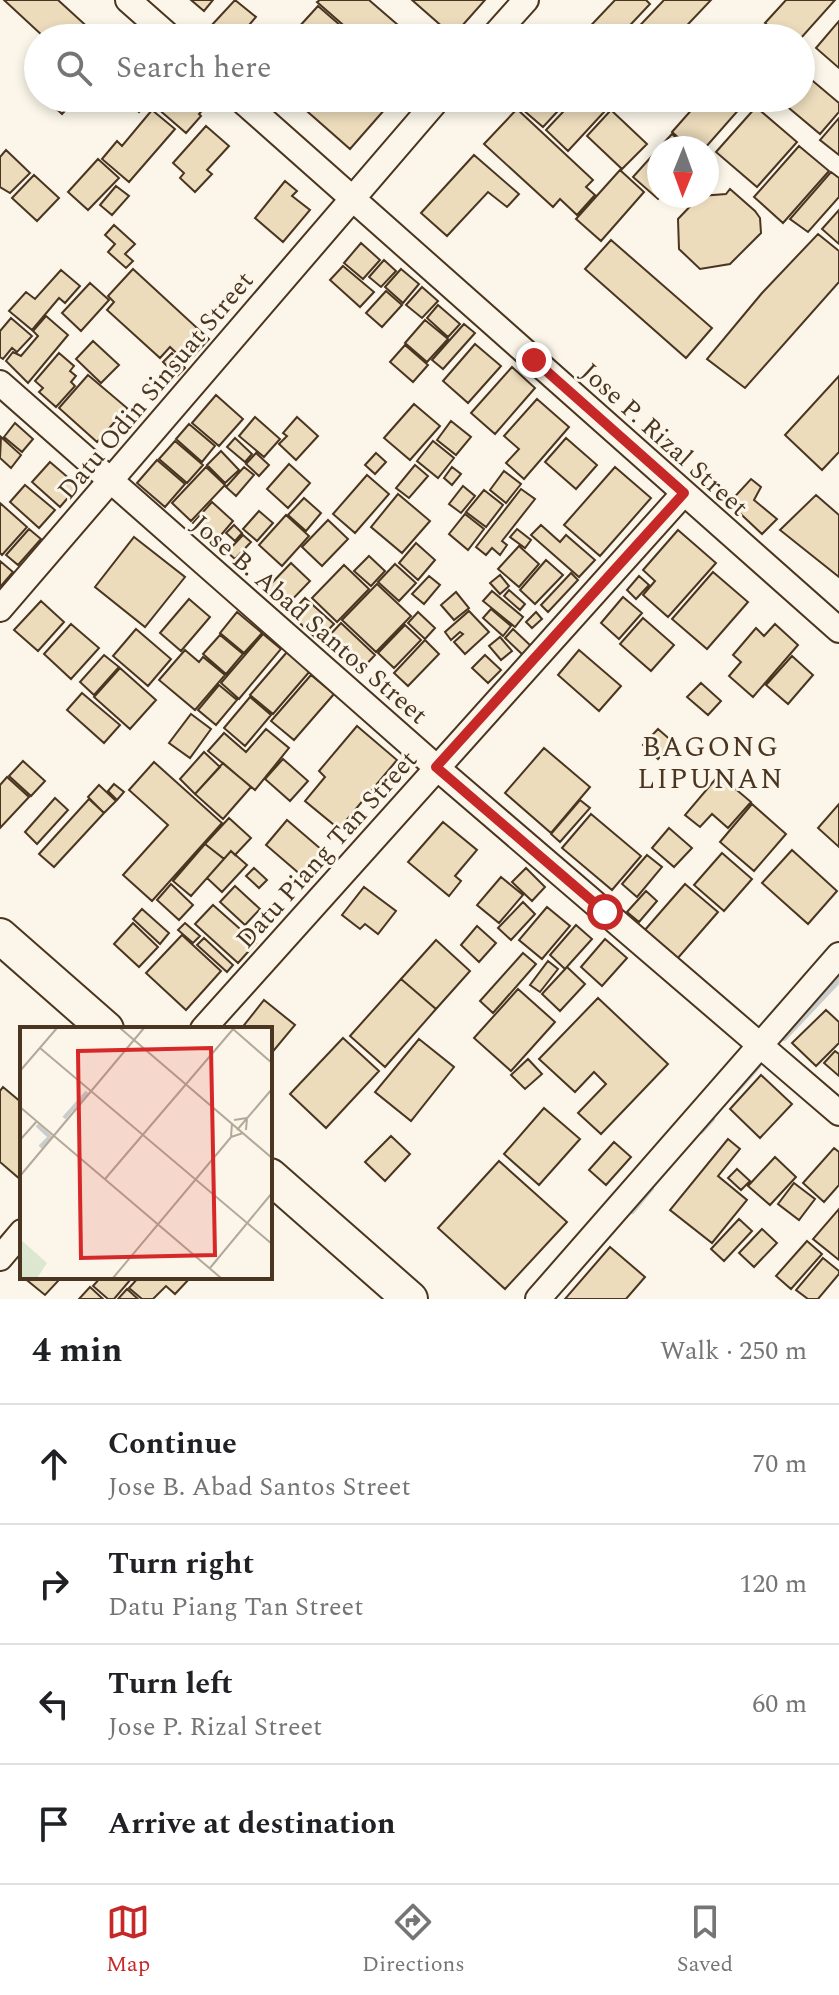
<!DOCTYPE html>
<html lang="en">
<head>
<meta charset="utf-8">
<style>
	:root { --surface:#fff; --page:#f2f2f2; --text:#202124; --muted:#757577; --line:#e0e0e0; --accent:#c62828 }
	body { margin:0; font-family:Spectral,serif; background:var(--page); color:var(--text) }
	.compass { position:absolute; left:647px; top:136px; width:72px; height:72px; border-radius:50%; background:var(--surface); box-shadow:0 4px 12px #0003; rotate:181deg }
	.stop { position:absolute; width:24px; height:24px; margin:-18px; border:6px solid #c62828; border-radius:50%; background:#fff }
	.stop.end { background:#c62828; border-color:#fff; box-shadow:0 2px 8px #0008 }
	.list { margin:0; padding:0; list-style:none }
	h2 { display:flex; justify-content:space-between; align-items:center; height:104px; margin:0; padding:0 32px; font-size:34px }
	h2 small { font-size:26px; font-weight:400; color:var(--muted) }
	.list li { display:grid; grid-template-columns:52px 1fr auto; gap:24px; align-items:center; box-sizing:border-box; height:120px; padding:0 32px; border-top:2px solid var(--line) }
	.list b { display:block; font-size:30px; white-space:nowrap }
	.list p { margin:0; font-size:26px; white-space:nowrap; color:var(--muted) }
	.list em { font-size:26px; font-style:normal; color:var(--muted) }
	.icon { flex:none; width:44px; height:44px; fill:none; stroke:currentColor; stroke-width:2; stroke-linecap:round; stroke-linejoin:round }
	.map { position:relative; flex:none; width:839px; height:1299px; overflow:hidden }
	.search { position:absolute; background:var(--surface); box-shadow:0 4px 12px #0003; left:24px; right:24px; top:24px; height:88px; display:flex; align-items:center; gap:20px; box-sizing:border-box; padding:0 28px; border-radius:44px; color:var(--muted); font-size:30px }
	.sheet { height:584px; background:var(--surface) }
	nav { display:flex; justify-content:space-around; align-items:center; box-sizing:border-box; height:112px; border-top:2px solid var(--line); background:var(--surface); font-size:22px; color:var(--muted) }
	nav a { display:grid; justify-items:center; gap:4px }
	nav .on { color:var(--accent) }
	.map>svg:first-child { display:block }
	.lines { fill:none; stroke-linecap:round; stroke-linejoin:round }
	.stream { stroke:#c9cecd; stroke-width:6 }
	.building { fill:#ecdcbc; stroke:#4a3520; stroke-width:2 }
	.minor-casing { stroke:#4a3520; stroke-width:28 }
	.highway-casing { stroke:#4a3520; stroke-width:38 }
	.minor { stroke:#fbf6e9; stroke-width:24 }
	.highway { stroke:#fbf6e9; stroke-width:34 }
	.route { stroke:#c62828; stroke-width:10 }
	.labels { text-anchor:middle; stroke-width:6; stroke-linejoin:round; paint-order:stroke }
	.street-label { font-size:26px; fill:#4a3520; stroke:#fbf6e9 }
	.neighbourhood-label { font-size:28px; letter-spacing:2px; fill:#4a3520; stroke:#fbf6e9 }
	.inset-river { fill:none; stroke:#c9cecd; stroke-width:4 }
	.inset-road { fill:none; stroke:#b4a999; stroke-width:2 }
	.view { fill:#d62828; fill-opacity:0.15; stroke:#d62828; stroke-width:4 }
	.inset-edge { fill:none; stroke:#4a3520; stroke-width:4 }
</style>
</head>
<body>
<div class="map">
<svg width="839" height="1299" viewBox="0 0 839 1299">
	<rect width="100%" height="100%" fill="#fbf6e9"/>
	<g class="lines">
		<path class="stream" d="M784,1038l55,-58
			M736,1091l22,-25
			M701,1131l11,-12
			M632,1211l19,-23"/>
	</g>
	<path class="building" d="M4,0h54l34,31 -6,7h-41z
		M191,0h22l-9,11z
		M235,0l21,17 -18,21h-16l-12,-11z
		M320,0h49l44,38h-55l-41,-36z
		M412,0h73l-32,36z
		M615,0h31l4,4 -32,34h-39z
		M664,0h47l-36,38h-47z
		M786,0h49l-34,38h-18l-18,-15z
		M318,6l23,20 -10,12h-21l-12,-10z
		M839,21v47l-23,-20z
		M766,26l14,12h-24z
		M801,71l38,32v9l-19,22 -43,-36h24z
		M45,98h32l-15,16z
		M131,98h32l-9,11 -7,-6 -8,9 -11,-10z
		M166,98h31l9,8 -7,8 2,2 -15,17 -29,-25z
		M292,98h99l2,2 -43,49z
		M532,98h38l-27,29 -21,-18z
		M576,98h12l16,14 -36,39 -22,-21z
		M702,98h47l-44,50h-15l-18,-16z
		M756,107l41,35 -40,45 -41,-35z
		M517,109l76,71 -7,7 9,8 -18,20 -17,-16 -7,8 -69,-63z
		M152,110l23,19 -46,53 -27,-23 15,-18 5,5z
		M611,110l36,34 -25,25 -35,-33z
		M839,118v37l-19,-15z
		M206,126l23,20 -22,24 5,4 -17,18 -15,-14 4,-5 -11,-10z
		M672,134l16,14h-29z
		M799,146l30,25 -46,52 -29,-26z
		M659,148v48h2l-3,3 -25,-22z
		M6,150l24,23 -20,20 -10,-6v-30z
		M474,155l45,39 -12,13 -19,-15 -41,44 -26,-23z
		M98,159l21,19 -31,32 -20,-18z
		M620,170l24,22 -43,49 -25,-22z
		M831,172l8,6v19l-31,35 -18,-13z
		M34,175l25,23 -22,23 -25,-23z
		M285,181l12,10 -5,5 18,14 -27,32 -28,-24z
		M116,186l13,10 -17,19 -12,-10z
		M730,189l25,22 5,7 1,15 -31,31 -30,5 -21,-20 -1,-30 22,-23 26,-2z
		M839,210v34l-17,-15z
		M114,225l21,19 -10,10 8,7 -7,7 -18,-16 7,-8 -10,-9z
		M818,234l21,17v31l-94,106 -38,-29 55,-66z
		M611,240l101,88 -26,30 -101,-89z
		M361,243l19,17 -17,19 -19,-16z
		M384,260l12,11 -15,16 -12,-10z
		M343,266l31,26 -14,15 -30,-27z
		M133,269l76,70 -22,24 -17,-16 -10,11 -53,-48 7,-8 -6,-6z
		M401,269l18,15 -16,19 -18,-16z
		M61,270l19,16 -15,17 -6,-5 -27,32 -23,-19 17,-19 9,7z
		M90,283l19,17 -28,31 -19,-18z
		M422,287l16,14 -16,17 -16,-13z
		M386,291l16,14 -20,22 -16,-14z
		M438,305l22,19 -12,13 -21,-19z
		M46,316l22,19 -40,48 -22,-22 7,-9 8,4 17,-20 -5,-5z
		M11,318l21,18 -15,16 -5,-4 -9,11 -3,-2v-26z
		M425,320l23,19 -21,23 -22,-19z
		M464,324l11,9 -32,36 -11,-9z
		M93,341l26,24 -18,18 -25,-24z
		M475,344l26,22 -33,37 -25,-22z
		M405,345l23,20 -15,17 -23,-20z
		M59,353l15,13 -4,5 6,5 -5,6 4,4 -19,21 -17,-15 4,-4 -8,-7z
		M172,353l13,15 -8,8 -14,-14z
		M512,367l23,21 -40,46 -24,-21z
		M88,375l39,33 -30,34 -38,-34z
		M839,376v76l-17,18 -37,-35z
		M216,395l27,24 -24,27 -27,-23z
		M537,399l32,28 -45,52 -18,-16 13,-14 -15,-13z
		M414,404l26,22 -30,34 -26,-22z
		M255,417l25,22 -16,18 -25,-21z
		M297,417l21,19 -22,24 -17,-16 8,-8 -4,-3z
		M451,421l20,16 -15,18 -19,-15z
		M15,423l18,16 -11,13 -18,-15z
		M189,424l26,22 -13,16 -26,-23z
		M1,437l20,18 -10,13 -11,-10z
		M235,438l17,16 -7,8 -18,-15z
		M566,438l31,27 -21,24 -31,-27z
		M175,441l28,24 -16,18 -28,-24z
		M433,441l21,17 -16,20 -21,-17z
		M221,451l18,19 -14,13 -18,-18z
		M256,453l13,12 -10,11 -13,-12z
		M376,453l10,9 -11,12 -10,-9z
		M157,460l28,24 -20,23 -28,-24z
		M50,462l28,24 -18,21 -28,-25z
		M289,464l21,19 -22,25 -21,-19z
		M415,465l13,11 -19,22 -13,-10z
		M206,467l19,18 -34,36 -19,-18z
		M244,467l10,8 -18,21 -10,-9z
		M452,467l9,7 -9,11 -8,-7z
		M615,467l36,31 -51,58 -36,-31z
		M504,471l17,13 -15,19 -16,-13z
		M367,475l22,19 -34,39 -22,-19z
		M751,479l10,8 -7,13 23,19 -15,15 -33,-31z
		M25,485l30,25 -16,18 -29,-26z
		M463,486l12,10 -14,17 -12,-9z
		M521,489l14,10 -33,42 5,4 -7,10 -8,-7 -6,7 -10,-8z
		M484,490l19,15 -17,22 -20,-15z
		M398,494l32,27 -28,32 -31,-26z
		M816,495l23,20v62l-59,-47z
		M304,498l17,15 -15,18 -18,-16z
		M212,502l21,19 -18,21 -22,-19z
		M0,503l27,24 -25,28 -2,-2z
		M259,511l14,12 -16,18 -14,-12z
		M465,514l19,15 -16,21 -19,-16z
		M286,515l23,21 -27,30 -23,-21z
		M328,520l20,19 -26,27 -20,-19z
		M234,525l8,8 -7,8 -9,-8z
		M541,525l19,17 6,-7 29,25 -16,17 -48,-42z
		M29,529l12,10 -23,26 -12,-10z
		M517,529l14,11 -6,8 -15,-11z
		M678,530l38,33 -48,54 -25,-22 12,-14 -12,-11z
		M243,535l8,7 -16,17 -8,-7z
		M134,537l51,40 -40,50 -50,-40z
		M416,543l19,17 -17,20 -19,-17z
		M519,546l20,18 -20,23 -21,-18z
		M369,556l16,15 -14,15 -17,-15z
		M546,560l17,15 -28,29 -15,-14z
		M0,561l13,11 -13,15z
		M291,563l19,18 -23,24 -20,-17z
		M395,564l21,19 -17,18 -21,-19z
		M344,565l25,24 -32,33 -25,-24z
		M713,572l35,30 -41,47 -35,-30z
		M571,573l7,7 -30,32 -7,-7z
		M500,575l9,11 -9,8 -10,-11z
		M429,576l11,9 -16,19 -12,-10z
		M639,576l10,9 -13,14 -9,-9z
		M377,584l34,32 -35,36 -34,-32z
		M509,590l16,14 -5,6 -16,-14z
		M492,591l31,26 -8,10 -32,-26z
		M456,592l13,16 -15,12 -13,-15z
		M623,597l19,16 -23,26 -18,-16z
		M305,598l29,26 -16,16 -28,-26z
		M189,599l21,18 -29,34 -21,-18z
		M41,601l23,21 -26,29 -24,-21z
		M491,609l20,17 -8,10 -20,-18z
		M469,611l20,21 -24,22 -11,-12 9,-8 -3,-2 -9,8 -6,-8z
		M237,612l25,21 -18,20 -24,-20z
		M418,612l17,16 -10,11 -17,-16z
		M536,612l6,7 -10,9 -6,-6z
		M643,618l31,27 -23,26 -31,-27z
		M341,623l34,32 -14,15 -34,-32z
		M71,624l28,24 -28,31 -27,-25z
		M775,624l23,21 -45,52 -24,-21 12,-14 -8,-7 23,-27 8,8z
		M405,625l16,15 -27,28 -16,-15z
		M136,629l35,30 -23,27 -35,-30z
		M513,629l18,17 -8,9 -18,-17z
		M263,634l18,15 -42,50 -18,-16z
		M220,635l23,19 -17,20 -23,-20z
		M500,637l12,14 -11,9 -12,-14z
		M425,640l14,14 -31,32 -14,-13z
		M185,650l14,12 4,-5 22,18 -30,35 -36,-30z
		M579,650l42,36 -22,25 -41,-36z
		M287,652l23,19 -37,43 -23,-19z
		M104,655l15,12 -25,28 -14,-13z
		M485,655l16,15 -13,13 -16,-15z
		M792,656l21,19 -25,29 -22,-19z
		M120,668l36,32 -26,29 -36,-32z
		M311,675l23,19 -40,46 -23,-19z
		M701,683l20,18 -13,14 -21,-18z
		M219,685l18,15 -21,25 -18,-15z
		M82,693l38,32 -16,18 -37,-33z
		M250,697l21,18 -26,31 -21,-18z
		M191,714l20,15 -21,29 -21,-15z
		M357,726l40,34 -58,69 -34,-28 20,-24 -6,-6z
		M266,729l23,19 -34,42 -47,-39 16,-18 22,19z
		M658,729l15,13 -15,17 -15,-14z
		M544,748l46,39 -39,46 -46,-40z
		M204,752l16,15 -25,27 -15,-15z
		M283,759l25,22 -18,20 -25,-22z
		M23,761l22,20 -14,15 -22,-20z
		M154,762l68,61 -70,78 -29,-26 45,-50 -39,-35z
		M223,763l28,24 -28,32 -28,-25z
		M719,775l32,27 -23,26 -16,-14 -12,13 -15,-12z
		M7,777l22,20 -29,31v-43z
		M114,784l10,8 -7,8 -9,-9z
		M99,785l17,16 -12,12 -16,-16z
		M55,798l13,12 -31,34 -12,-12z
		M89,799l15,14 -50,54 -15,-13z
		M580,800l10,8 -30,34 -9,-8z
		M752,804l34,30 -32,37 -34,-29z
		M839,804v43l-21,-19z
		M591,814l50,42 -29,34 -50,-42z
		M229,818l22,20 -16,17 -4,-4 -7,8 -19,-15z
		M287,820l42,36 -21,25 -42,-36z
		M443,822l34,28 -22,26 6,5 -12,15 -41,-34z
		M669,828l23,20 -18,19 -22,-19z
		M205,844l19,15 -33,37 -18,-15z
		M792,850l45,41 -29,33 -46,-41z
		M231,851l16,14 -25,27 -15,-14z
		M722,853l30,26 -28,32 -30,-26z
		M647,855l15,12 -25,30 -15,-13z
		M254,868l13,12 -8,8 -13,-12z
		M526,868l19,19 -13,14 -20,-19z
		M501,877l22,18 -24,28 -22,-18z
		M171,884l22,21 -14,15 -22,-20z
		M685,884l33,28 -41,47 -33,-28z
		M235,886l25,23 -15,16 -25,-23z
		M364,887l32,24 -18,23 -13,-10 -5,5 -18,-14z
		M646,891l11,10 -18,21 -12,-10z
		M523,902l12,12 -24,26 -13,-12z
		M213,905l43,38 -18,20 -43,-39z
		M547,907l23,19 -28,33 -23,-19z
		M142,909l27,24 -9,11 -27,-25z
		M133,923l25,24 -19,20 -25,-23z
		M185,923l15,13 -7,7 -15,-13z
		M576,925l16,14 -27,30 -15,-14z
		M477,926l19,17 -17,19 -18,-17z
		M182,935l39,36 -35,39 -40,-37z
		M204,938l29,27 -6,7 -30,-27z
		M605,939l22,19 -25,28 -21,-19z
		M436,940l34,31 -34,38 -35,-30z
		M523,953l13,11 -43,49 -13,-12z
		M548,961l10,8 -18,23 -10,-7z
		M567,967l18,17 -25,27 -18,-17z
		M401,979l35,30 -51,58 -35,-31z
		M518,989l37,33 -44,49 -37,-33z
		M598,998l70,66 -67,70 -23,-21 28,-29 -12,-12 -19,20 -36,-33z
		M264,1000l31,25 -25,30v-26h-29z
		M826,1010l13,12v21l-23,23 -24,-23z
		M343,1038l36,33 -53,57 -36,-34z
		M419,1039l35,28 -43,54 -36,-29z
		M835,1051l4,3v22l-15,-13z
		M528,1059l14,15 -17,15 -14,-14z
		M761,1075l31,29 -32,34 -30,-29z
		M3,1087l19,16 -1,77 -21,-18v-71z
		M544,1108l36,31 -41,46 -35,-31z
		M391,1136l19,18 -25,27 -20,-19z
		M728,1139l12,10 -22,27 29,24 -35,43 -42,-33z
		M614,1142l17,15 -25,28 -17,-15z
		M834,1148l5,4v33l-15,17 -21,-19z
		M775,1157l21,20 -26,28 -22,-19z
		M499,1161l68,61 -62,67 -67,-61z
		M737,1169l13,12 -9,9 -13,-12z
		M794,1183l21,16 -16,21 -21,-16z
		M839,1209v51l-26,-21z
		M739,1219l13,12 -28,30 -13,-12z
		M762,1229l15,14 -23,24 -15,-14z
		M807,1241l15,13 -31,35 -15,-13z
		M610,1247l35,30 -19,22h-61z
		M823,1258l16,13v3l-21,25h-10l-12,-9z
		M23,1277h32l4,3 -14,15z
		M101,1277h28l2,2 -17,20h-6l-15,-13z
		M139,1277h52l-16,17 -9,-8 -13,13h-11l-13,-11z
		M90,1287l13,12h-24z
		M127,1289l11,10h-20z"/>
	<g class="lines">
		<defs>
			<path id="minor" d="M128,0l43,38
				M492,38l34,-38
				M239,98l600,532
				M0,383l436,384 403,346
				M0,609l439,-511
				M203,1029l481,-536
				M0,1258l22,-26
				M538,1299l301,-344"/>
			<path id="highway" d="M0,936l106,93
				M270,1176l140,123"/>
		</defs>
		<use href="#minor" class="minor-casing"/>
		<use href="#highway" class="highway-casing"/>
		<use href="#minor" class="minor"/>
		<use href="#highway" class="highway"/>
	</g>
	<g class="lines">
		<path class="route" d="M534,360l150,133 -248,274 169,145"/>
	</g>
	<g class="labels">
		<g class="street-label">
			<text transform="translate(155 385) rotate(-50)" y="9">Datu Odin Sinsuat Street</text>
			<text transform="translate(665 439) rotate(42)" y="9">Jose P. Rizal Street</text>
			<text transform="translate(310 619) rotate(41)" y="9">Jose B. Abad Santos Street</text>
			<text transform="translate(326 849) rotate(-48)" y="9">Datu Piang Tan Street</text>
		</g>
		<g class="neighbourhood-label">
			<text x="711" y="756">BAGONG<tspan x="711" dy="32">LIPUNAN</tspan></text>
		</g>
	</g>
	<g transform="translate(20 1027)">
		<rect width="252" height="252" fill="#fbf6e9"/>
		<path d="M0,212l27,24 -10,15h-17z" fill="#dce7d0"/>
		<path class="inset-river" d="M44,91l23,-26M17,98l13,12 -10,10"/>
		<path class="inset-road" d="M100,1l152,130M213,2l39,34M20,21l232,196M0,44l37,-43M0,80l201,171M214,93l13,-2 -1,12M212,96l-1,14 12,-4M217,103l35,-41M0,113l17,-19M0,149l124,-148M85,152l129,-151M190,241l62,-75M93,251l119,-142"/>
		<path class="view" d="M191,21l4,207 -134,3 -3,-207z"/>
		<rect width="252" height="252" class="inset-edge"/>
	</g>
</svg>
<svg class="compass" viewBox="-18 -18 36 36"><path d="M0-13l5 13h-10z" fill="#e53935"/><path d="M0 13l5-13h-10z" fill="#757577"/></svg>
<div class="stop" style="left:605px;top:912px"></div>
<div class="stop end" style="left:534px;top:360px"></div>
<div class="search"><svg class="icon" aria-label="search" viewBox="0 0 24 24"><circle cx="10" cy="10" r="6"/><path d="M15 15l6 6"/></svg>Search here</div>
</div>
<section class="sheet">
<h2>4 min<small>Walk · 250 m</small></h2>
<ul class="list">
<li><svg class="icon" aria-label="ahead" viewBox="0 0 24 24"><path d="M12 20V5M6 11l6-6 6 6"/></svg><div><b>Continue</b><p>Jose B. Abad Santos Street</p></div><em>70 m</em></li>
<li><svg class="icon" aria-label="right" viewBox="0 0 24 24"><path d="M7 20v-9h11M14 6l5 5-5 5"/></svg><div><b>Turn right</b><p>Datu Piang Tan Street</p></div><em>120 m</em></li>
<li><svg class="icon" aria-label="left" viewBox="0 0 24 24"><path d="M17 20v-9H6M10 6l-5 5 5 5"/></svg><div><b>Turn left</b><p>Jose P. Rizal Street</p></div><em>60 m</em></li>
<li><svg class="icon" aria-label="arrive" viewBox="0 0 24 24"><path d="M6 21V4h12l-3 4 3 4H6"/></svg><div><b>Arrive at destination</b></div></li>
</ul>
</section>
<nav>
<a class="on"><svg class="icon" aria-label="map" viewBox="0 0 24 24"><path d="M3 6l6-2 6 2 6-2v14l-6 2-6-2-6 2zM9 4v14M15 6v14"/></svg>Map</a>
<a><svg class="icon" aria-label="directions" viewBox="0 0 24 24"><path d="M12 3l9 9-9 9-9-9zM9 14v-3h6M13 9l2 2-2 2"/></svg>Directions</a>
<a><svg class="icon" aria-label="saved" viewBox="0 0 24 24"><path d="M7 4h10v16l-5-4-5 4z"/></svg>Saved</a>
</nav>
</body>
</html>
